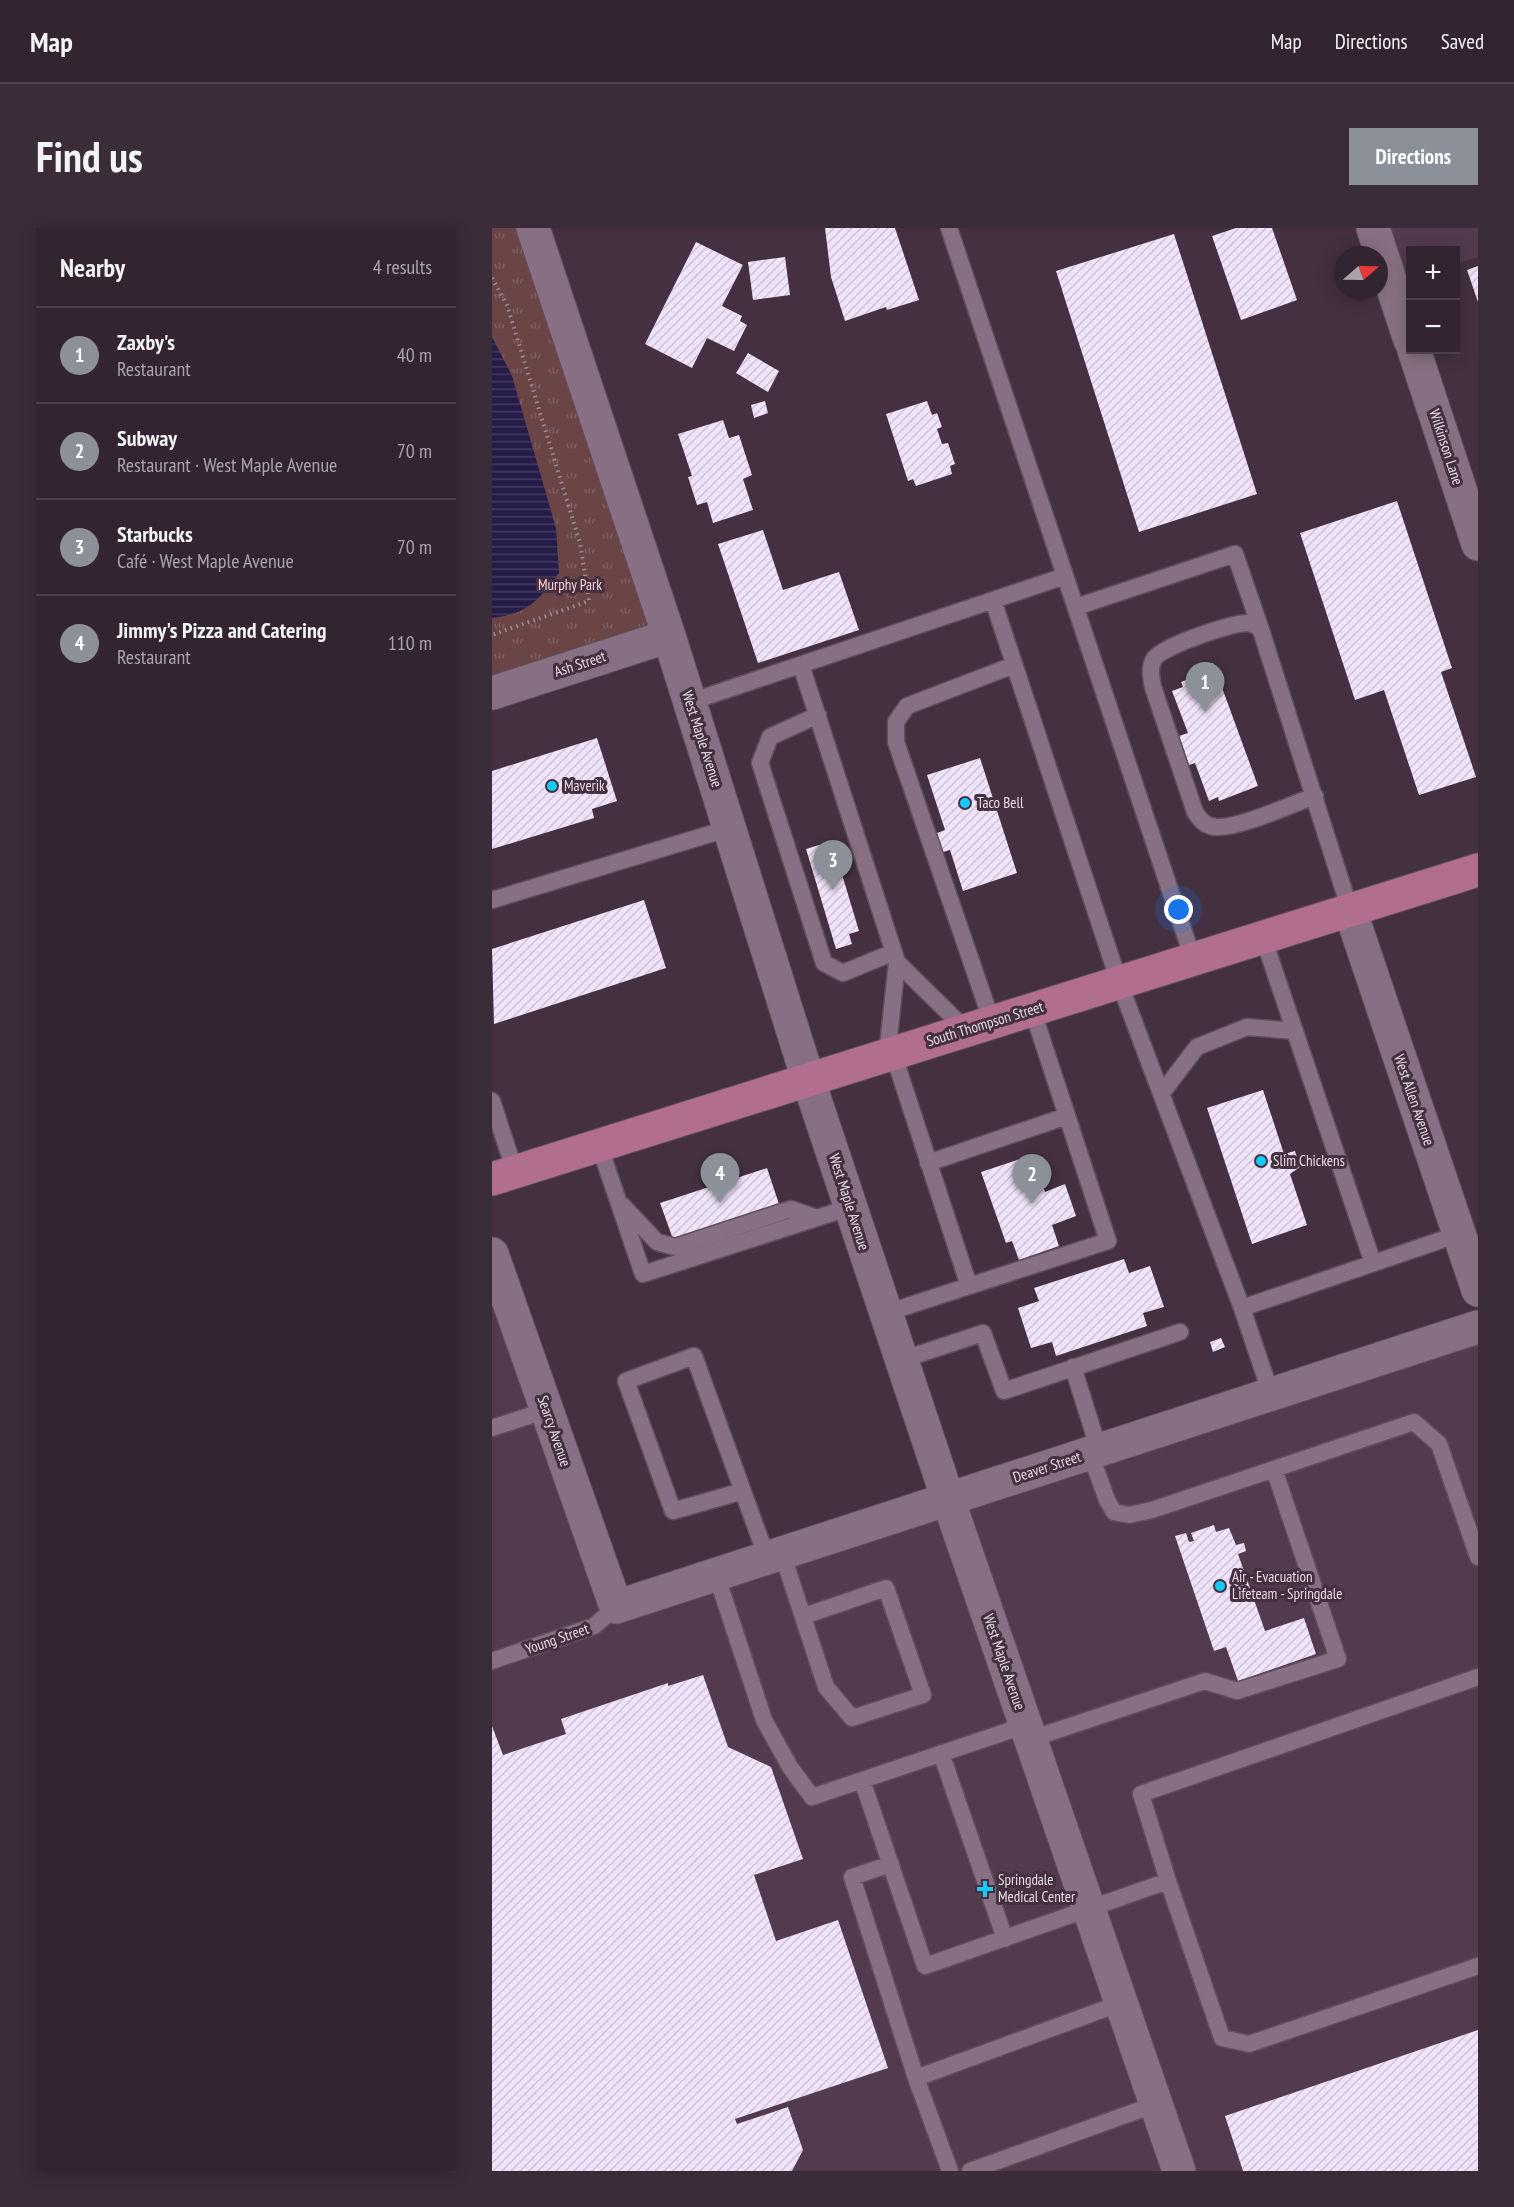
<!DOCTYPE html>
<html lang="en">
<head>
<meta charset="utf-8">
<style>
	:root { --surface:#332431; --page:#3b2c39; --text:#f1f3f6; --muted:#a9a4ab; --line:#4e414d; --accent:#8c9099 }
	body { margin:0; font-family:"PT Sans Narrow",sans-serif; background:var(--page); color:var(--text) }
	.controls { position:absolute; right:18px; top:18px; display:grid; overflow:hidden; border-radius:0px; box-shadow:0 3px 15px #0003 }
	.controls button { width:54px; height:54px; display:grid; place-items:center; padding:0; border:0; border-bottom:2px solid var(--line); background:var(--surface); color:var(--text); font:30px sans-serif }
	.compass { position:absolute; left:842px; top:18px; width:54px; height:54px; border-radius:50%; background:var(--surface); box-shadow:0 3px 15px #0003; rotate:70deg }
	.you { position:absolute; left:687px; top:682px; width:21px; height:21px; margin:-15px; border:4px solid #fff; border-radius:50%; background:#1a73e8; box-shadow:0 0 0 9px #1a73e833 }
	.badge { display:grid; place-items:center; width:39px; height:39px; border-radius:50%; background:var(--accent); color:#fff; font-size:20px; font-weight:700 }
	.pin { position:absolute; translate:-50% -50px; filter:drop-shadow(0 2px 3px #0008) }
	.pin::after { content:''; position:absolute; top:32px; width:21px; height:18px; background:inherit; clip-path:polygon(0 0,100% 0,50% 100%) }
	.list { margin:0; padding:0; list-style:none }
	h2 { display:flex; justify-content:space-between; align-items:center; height:78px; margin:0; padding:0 24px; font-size:26px }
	h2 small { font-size:20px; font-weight:400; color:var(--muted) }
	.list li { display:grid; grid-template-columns:39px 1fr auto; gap:18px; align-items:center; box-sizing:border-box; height:96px; padding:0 24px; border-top:2px solid var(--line) }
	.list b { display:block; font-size:22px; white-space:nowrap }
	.list p { margin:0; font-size:20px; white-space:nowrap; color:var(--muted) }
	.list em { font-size:20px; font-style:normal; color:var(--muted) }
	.map { position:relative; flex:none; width:986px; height:1943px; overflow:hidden; border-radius:0px }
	header { display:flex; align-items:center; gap:36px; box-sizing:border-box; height:84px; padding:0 30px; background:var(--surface); border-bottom:2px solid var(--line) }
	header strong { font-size:28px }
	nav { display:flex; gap:33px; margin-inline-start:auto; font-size:21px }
	.intro { display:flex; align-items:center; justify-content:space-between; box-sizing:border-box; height:144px; padding:0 36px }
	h1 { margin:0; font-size:42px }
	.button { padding:15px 27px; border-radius:0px; background:var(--accent); color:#fff; font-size:21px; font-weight:700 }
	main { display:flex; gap:36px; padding:0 36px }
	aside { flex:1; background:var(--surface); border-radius:0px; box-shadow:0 3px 15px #0003 }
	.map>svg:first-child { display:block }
	.built { fill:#533b4f }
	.grass { fill:url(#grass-tufts) }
	.water { fill:url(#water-rules) }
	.building { fill:url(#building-hatch) }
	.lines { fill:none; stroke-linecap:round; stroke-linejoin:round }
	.lane-casing { stroke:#5f4f5c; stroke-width:19 }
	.street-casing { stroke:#5f4f5c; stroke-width:35 }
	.primary-casing { stroke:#5f4f5c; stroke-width:35 }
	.path { stroke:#9e8d9b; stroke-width:4; stroke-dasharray:1.5 4.5; stroke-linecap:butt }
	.lane { stroke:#877083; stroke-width:16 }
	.street { stroke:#877083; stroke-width:33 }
	.primary { stroke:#b16e8e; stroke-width:33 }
	.poi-dot { fill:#16cafb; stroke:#443041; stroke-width:2 }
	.labels { text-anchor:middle; stroke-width:6; stroke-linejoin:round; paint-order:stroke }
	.street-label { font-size:15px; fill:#e8dbe5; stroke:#443041 }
	.park-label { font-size:15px; fill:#fad3d4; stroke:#443041 }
	.poi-label { font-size:15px; fill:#e8dbe5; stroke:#443041; text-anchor:start }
</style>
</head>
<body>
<header>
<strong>Map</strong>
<nav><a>Map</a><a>Directions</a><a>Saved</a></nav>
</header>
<div class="intro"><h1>Find us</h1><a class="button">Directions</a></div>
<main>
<aside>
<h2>Nearby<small>4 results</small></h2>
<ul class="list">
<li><span class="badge">1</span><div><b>Zaxby's</b><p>Restaurant</p></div><em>40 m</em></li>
<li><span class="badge">2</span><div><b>Subway</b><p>Restaurant · West Maple Avenue</p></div><em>70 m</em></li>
<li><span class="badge">3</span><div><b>Starbucks</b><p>Café · West Maple Avenue</p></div><em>70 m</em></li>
<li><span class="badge">4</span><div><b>Jimmy's Pizza and Catering</b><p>Restaurant</p></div><em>110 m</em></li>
</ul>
</aside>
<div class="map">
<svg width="986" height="1943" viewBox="0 0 986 1943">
	<defs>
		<pattern id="grass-tufts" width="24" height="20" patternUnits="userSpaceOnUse" patternTransform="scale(1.5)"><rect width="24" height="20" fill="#6b4446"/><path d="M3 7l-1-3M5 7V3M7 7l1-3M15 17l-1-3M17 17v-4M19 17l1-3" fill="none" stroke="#805e61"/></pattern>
		<pattern id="water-rules" width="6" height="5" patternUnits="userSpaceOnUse" patternTransform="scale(1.5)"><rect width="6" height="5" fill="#251c49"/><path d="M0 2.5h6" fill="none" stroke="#453c63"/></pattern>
		<pattern id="building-hatch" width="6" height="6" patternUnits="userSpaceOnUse" patternTransform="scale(1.5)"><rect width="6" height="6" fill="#f0e3f9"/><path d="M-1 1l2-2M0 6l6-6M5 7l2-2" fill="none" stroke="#cec3d5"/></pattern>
	</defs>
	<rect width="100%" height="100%" fill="#443041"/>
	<path class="built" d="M881,0h105v29l-22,7v-14h-46v29l-18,6z
		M0,1026l124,353 862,-280v844h-986z"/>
	<path class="grass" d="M0,0h41l136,408 -177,57z"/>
	<path class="water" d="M0,109l20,39 44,152 3,45c-22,29 -30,40 -67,45z"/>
	<path class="building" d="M333,0h70l24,72 -32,10 -1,-3 -41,14 -14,-44z
		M744,0h36l25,72 -56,20 -29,-84z
		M682,6l83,260 -118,38 -83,-261z
		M204,14l47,23 -21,41 20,10 -2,5 7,4 -13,26 -27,-13 -15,30 -47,-24z
		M293,29l5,38 -37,5 -5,-38z
		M986,38v36l-11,-32z
		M256,125l31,18 -11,21 -32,-19z
		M273,173l3,12 -14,5 -3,-13z
		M435,173l5,14 5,-2 5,14 -5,2 5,15 6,-1 7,21 -5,2 2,8 -36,12 -3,-7 -5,2 -22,-67z
		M231,192l6,18 10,-3 13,40 -9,4 10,31 -40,13 -6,-21 -10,3 -9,-28 4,-1 -14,-42z
		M905,273l55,167 -11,4 35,105 -57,18 -35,-105 -29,10 -55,-167z
		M271,302l20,60 56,-18 20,58 -101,33 -40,-119z
		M721,435l45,123 -39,15 -1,-4 -9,4 -14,-38 -6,2 -10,-29 9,-3 -16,-42 11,-4 -2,-5 17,-7 -2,-6z
		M105,510l20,63 -25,8 2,9 -102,31v-78z
		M488,530l37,115 -54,18 -13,-41 -7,2 -6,-19 8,-3 -18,-55z
		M340,613l27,90 -10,3 3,10 -16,5 -30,-100z
		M152,672l22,68 -172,56 -2,-75z
		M771,862l21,64 11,-3 5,16 -10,7 17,51 -55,19 -45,-136z
		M540,927l13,37 20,-8 11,32 -24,9 7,21 -40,14 -7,-19 -6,2 -25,-71z
		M275,940l12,36 -106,35 -13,-36z
		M632,1031l5,14 21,-7 14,41 -21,6 4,13 -91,30 -4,-14 -21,6 -13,-40 21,-7 -5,-13z
		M729,1110l4,9 -12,5 -3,-10z
		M722,1297l2,7 13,-4 7,17 8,-2 2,8 -8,3 27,77 39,-13 12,36 -78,27 -12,-34 -12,4 -39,-115 11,-3 3,9 5,-1 -3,-8z
		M211,1447l25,72 43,20 32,92 -49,16 22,66 62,-21 50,148 -153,51 2,5 51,-17 15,43 -11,21h-300v-445l11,29 63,-21 -5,-15 107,-36v3z
		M986,1802v141h-235l-18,-55z"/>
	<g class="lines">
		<defs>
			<path id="lane" d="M457,0l244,731
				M501,372l126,382 123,326
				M584,379l159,-53 25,73
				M309,437l96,297 -10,93
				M198,474l375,-126
				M326,487l-48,22 -10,26 64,200 19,10 51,-21
				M823,568c-23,8 -75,32 -98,31 -11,0 -16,-6 -22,-15l-42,-125c-2,-9 -4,-19 1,-28 8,-13 76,-35 92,-36 5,0 9,3 14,4l90,283
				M0,672l238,-72
				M771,709l110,326
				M405,734l69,68
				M500,794l-96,-280v-20l11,-16 107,-41
				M401,825l76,233
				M669,866l36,-47 50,-20 48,4
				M0,873l23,71
				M107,917l44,129 208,-67
				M436,935l139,-47
				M130,977l35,37 18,5 116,-38 26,9
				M394,1085l222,-72 -76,-232
				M409,1132l82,-27 21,58 176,-59
				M581,1139l26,83
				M779,1166l-29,-86 217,-74
				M0,1200l55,-18
				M598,1225l17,47 7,12 15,3 23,-5 262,-88 25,22 39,113
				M251,1263l-70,20 -47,-130 68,-25 73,202
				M290,1325l44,134 26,31 71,-23 -37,-107 -82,28
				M224,1346l48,146 26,47 22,30 214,-72
				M0,1433l102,-35 22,-19
				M539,1511l174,-58 32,10 101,-32 -64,-190
				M449,1525l64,186
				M370,1552l63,186 243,-85 -27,-87 337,-117
				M399,1636l-39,13 64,201
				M676,1653l54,157 27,6 229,-78
				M458,1943l-34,-93 205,-75
				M478,1943l186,-67"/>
			<path id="street" d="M41,0l136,408 139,443 140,420 231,672
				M881,0l37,112
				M922,122l64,194
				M0,465l177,-57
				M858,682l128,380
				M0,1026l124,353 862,-280"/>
			<path id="primary" d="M0,951l986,-309"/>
		</defs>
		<use href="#lane" class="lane-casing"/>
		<use href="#street" class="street-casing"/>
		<use href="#primary" class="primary-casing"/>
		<path class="path" d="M0,50l15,27 73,238 9,58 -97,34"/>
		<use href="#lane" class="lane"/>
		<use href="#street" class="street"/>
		<use href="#primary" class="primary"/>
	</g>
	<g class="poi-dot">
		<circle cx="60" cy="558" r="6"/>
		<circle cx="473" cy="575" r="6"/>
		<circle cx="769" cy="933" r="6"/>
		<circle cx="728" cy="1358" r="6"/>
		<path d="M490 1652h6v6h6v6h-6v6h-6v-6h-6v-6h6z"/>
	</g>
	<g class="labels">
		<g class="street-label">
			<text transform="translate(954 219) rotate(72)" y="5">Wilkinson Lane</text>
			<text transform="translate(88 436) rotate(-18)" y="5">Ash Street</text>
			<text transform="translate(210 511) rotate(72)" y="5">West Maple Avenue</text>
			<text transform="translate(493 796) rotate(-17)" y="5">South Thompson Street</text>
			<text transform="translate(922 872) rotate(71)" y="5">West Allen Avenue</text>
			<text transform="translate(357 974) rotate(72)" y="5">West Maple Avenue</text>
			<text transform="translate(62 1203) rotate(71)" y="5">Searcy Avenue</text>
			<text transform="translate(555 1239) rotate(-18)" y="5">Deaver Street</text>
			<text transform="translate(65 1411) rotate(-19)" y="5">Young Street</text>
			<text transform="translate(512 1434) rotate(71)" y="5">West Maple Avenue</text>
		</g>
		<g class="park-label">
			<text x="78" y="362">Murphy Park</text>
		</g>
		<g class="poi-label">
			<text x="72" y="563">Maverik</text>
			<text x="485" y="580">Taco Bell</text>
			<text x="781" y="938">Slim Chickens</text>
			<text x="740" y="1354">Air - Evacuation<tspan x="740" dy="17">Lifeteam - Springdale</tspan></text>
			<text x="506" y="1657">Springdale<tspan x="506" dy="17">Medical Center</tspan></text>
		</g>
	</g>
</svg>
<div class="controls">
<button>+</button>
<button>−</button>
</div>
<svg class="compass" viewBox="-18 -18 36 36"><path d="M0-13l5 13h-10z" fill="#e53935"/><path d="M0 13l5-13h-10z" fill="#a9a4ab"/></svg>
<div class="you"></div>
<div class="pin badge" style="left:713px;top:484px">1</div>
<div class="pin badge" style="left:540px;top:976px">2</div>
<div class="pin badge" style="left:341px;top:662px">3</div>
<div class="pin badge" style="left:228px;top:975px">4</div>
</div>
</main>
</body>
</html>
